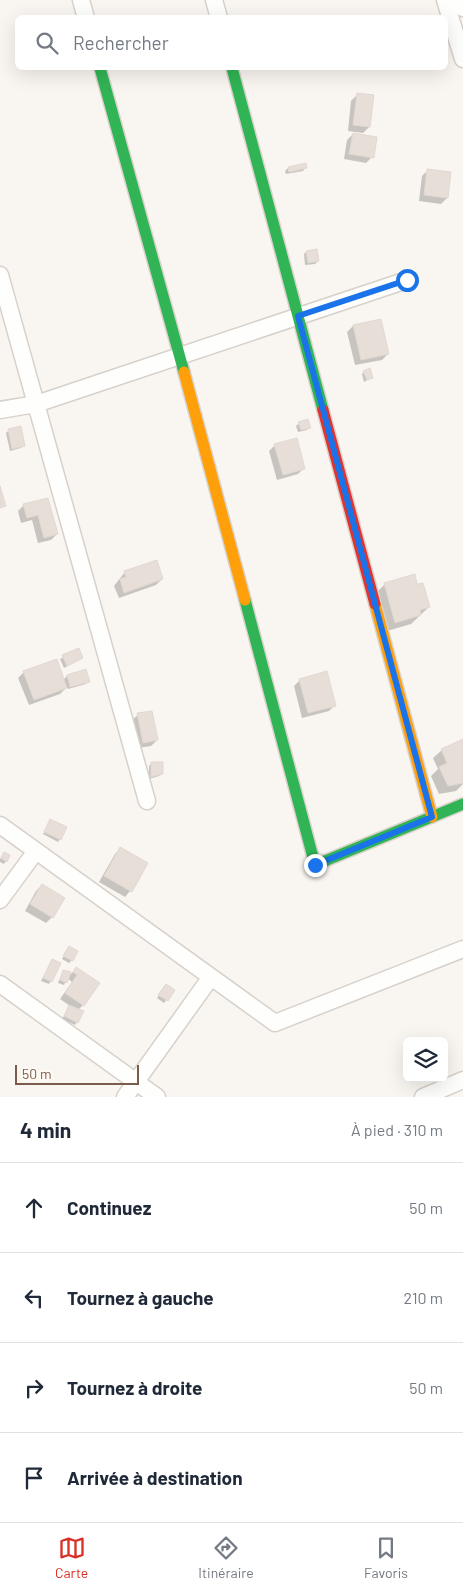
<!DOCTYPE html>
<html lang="fr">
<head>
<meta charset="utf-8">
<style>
	:root { --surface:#fff; --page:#f6f6f7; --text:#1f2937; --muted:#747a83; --line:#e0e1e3; --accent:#d93025 }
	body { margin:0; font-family:Barlow,sans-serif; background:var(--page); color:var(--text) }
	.controls { position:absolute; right:15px; bottom:15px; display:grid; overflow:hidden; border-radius:8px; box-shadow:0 5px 20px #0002 }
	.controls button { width:45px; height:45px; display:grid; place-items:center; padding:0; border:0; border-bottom:1px solid var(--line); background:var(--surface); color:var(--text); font:25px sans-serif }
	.scale { position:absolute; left:15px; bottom:12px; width:124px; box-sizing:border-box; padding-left:5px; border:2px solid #7a5c4d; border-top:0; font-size:14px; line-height:18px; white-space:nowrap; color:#7a5c4d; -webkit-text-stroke:4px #fffaf3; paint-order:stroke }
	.stop { position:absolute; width:15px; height:15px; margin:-11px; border:4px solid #1a73e8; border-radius:50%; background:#fff }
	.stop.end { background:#1a73e8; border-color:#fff; box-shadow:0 1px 5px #0008 }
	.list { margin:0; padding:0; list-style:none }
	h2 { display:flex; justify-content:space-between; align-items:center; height:65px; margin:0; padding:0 20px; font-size:21px }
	h2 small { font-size:16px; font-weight:400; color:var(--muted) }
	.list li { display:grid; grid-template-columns:32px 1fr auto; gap:15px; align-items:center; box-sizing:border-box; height:90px; padding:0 20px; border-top:1px solid var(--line) }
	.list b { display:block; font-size:19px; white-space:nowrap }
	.list em { font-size:16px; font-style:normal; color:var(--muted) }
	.icon { flex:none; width:28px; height:28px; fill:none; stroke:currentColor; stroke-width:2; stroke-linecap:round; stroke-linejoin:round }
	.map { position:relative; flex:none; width:463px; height:1097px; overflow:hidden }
	.search { position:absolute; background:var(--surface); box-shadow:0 5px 20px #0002; left:15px; right:15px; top:15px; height:55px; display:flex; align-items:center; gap:12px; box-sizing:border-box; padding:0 18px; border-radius:8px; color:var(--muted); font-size:19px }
	.sheet { height:425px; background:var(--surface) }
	nav { display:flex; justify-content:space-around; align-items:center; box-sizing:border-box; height:70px; border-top:1px solid var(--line); background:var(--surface); font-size:14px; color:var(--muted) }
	nav a { display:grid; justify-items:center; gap:2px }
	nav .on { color:var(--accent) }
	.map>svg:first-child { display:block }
	.shadow { fill:#0003 }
	.building { fill:#e6ded7; stroke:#e2d8d2 }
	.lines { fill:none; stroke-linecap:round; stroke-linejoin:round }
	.street-casing { stroke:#d7d1cb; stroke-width:19 }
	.fast-casing { stroke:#d9d2cb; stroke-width:14 }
	.slow-casing { stroke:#d9d2cb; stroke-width:14 }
	.jam-casing { stroke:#d9d2cb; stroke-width:14 }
	.street { stroke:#fefefd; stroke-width:16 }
	.fast { stroke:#30b455; stroke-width:11 }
	.slow { stroke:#ff9f0a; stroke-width:11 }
	.jam { stroke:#e5322d; stroke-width:11 }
	.route { stroke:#1a73e8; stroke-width:6 }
</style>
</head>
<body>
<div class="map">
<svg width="463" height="1097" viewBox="0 0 463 1097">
	<rect width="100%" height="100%" fill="#f9f5f0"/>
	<path class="shadow" d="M357,95l12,32 -6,6 -15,-2 3,-30z
		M353,134l19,23 -6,6 -22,-4 3,-19z
		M305,165v3l-2,3 -17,3 -1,-3 3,-3z
		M428,170l19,28 -6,6 -22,-3 3,-25z
		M306,252l12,9 -3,3 -10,1 -1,-11z
		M353,326l35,28 -6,6 -27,5 -8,-33z
		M364,372l8,5 -8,5 -2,-8z
		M299,423l10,4 -2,3 -9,2 -2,-6z
		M9,430l14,16 -2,2 -11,3 -4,-18z
		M275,445l29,23 -6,6 -21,6 -8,-29z
		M47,499l10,35 -6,6 -13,3 -6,-23 -11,3 -3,-12 6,-6z
		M125,572l37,7 -6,6 -37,13 -5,-12z
		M385,584l31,2 13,21 -18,17 -24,7 -11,-38z
		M78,650l4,8 -18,10 -4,-9z
		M24,672l39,8 4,-4 21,5 -2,3 -18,5 -1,-2 -7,7 -31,11 -11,-27z
		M300,680l35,25 -6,6 -27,7 -8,-32z
		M138,715l19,25 -6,6 -14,2 -5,-28z
		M463,740v44l-7,7 -17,3 -8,-18 7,-7 -5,-11 9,-8z
		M151,764l11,10 -3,2 -10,3v-13z
		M51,820l9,19 -2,3 -15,-8z
		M121,848l26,15 -17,28 -5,6 -26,-15 16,-28z
		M4,853l2,8 -2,3 -4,-2v-3z
		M42,885l21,13 -11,19 -6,6 -21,-12 11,-20z
		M69,947l3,13 -3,3 -7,-4z
		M52,960l8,4 -11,20 -8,-3z
		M76,969l7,36 -5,5 -1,12 -2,3 -13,-6 8,-13 -10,-7 12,-17 -5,-4 -3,7 -6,-2 5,-12 5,6z
		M163,989l10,2 -9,12 -7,-5z"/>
	<path class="building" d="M357,93l17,2 -4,32 -17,-2z
		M353,133l24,4 -3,21 -25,-4z
		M306,163l1,5 -18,4 -1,-5z
		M427,169l24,3 -3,26 -24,-3z
		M317,249l2,12 -11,2 -2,-12z
		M381,319l8,35 -28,6 -8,-35z
		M370,368l3,10 -6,2 -4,-9z
		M308,419l3,9 -10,2 -3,-8z
		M21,426l4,20 -13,3 -4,-20z
		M297,438l8,31 -22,6 -9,-31z
		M0,486l6,20 -6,2z
		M48,498l10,36 -14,4 -6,-23 -11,3 -4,-14z
		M157,560l6,19 -39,14 -4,-14 6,-2 -2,-6z
		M415,574l2,10 6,-1 7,24 -10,3 1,5 -26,8 -11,-40z
		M79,648l4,10 -16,8 -5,-11z
		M57,659l10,29 -33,12 -11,-29z
		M86,669l4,13 -20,5 -3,-12z
		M327,671l9,35 -28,7 -9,-34z
		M152,711l6,29 -15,3 -6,-30z
		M463,739v44l-15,3 -9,-19 8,-4 -6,-14z
		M151,762h12v12l-12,3z
		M50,819l17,8 -6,13 -17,-8z
		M120,847l28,16 -16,29 -28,-16z
		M4,852l6,3 -3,7 -6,-4z
		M42,884l23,14 -12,20 -23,-14z
		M69,946l9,5 -5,10 -10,-5z
		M52,959l9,4 -9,19 -9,-4z
		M76,967l24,16 -16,23 -19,-13 12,-18 -4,-3z
		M63,970l8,2 -4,11 -7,-3z
		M166,984l9,6 -7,11 -10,-6z
		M69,1005l15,6 -6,12 -14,-7z"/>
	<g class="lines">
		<defs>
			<path id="street" d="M81,0l5,18
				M214,0l5,18
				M445,0l18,59
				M458,0l5,8
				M0,275l147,526
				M0,410l36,-6 371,-124
				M0,825l275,198 188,-74
				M0,900l36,-49
				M0,984l157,113
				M125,1097l86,-120
				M423,1097l40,-17"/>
			<path id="fast" d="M100,68l84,304
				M232,68l91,342
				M245,600l70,265 148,-61"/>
			<path id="slow" d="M184,372l61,228
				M375,604l57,213"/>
			<path id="jam" d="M323,410l52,194"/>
		</defs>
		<use href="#street" class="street-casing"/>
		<use href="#fast" class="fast-casing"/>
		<use href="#slow" class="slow-casing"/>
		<use href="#jam" class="jam-casing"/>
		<use href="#street" class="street"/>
		<use href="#fast" class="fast"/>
		<use href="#slow" class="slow"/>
		<use href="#jam" class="jam"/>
	</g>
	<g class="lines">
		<path class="route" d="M315,865l117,-48 -134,-501 109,-36"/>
	</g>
</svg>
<div class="controls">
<button><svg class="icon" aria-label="layers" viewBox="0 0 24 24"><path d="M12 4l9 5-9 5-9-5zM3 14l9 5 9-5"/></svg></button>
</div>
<div class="scale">50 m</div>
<div class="stop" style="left:407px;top:280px"></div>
<div class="stop end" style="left:315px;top:865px"></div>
<div class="search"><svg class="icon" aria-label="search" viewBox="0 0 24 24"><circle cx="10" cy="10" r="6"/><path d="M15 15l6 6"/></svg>Rechercher</div>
</div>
<section class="sheet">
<h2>4 min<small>À pied · 310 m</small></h2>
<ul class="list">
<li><svg class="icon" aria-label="ahead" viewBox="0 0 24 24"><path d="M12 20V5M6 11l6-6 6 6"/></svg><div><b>Continuez</b></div><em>50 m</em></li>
<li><svg class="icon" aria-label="left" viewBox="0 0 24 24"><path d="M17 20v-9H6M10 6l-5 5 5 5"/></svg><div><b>Tournez à gauche</b></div><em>210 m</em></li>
<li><svg class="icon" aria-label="right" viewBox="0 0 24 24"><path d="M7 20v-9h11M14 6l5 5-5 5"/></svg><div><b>Tournez à droite</b></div><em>50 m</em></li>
<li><svg class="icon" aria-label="arrive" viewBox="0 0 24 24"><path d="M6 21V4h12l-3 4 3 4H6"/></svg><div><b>Arrivée à destination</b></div></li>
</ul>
</section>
<nav>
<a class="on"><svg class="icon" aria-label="map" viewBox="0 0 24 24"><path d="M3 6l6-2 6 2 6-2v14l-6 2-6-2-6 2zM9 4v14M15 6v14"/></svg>Carte</a>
<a><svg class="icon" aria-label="directions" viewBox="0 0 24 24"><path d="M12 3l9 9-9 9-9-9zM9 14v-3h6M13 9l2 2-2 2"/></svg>Itinéraire</a>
<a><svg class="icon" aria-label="saved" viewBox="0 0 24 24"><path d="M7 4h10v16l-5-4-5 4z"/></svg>Favoris</a>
</nav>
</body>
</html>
